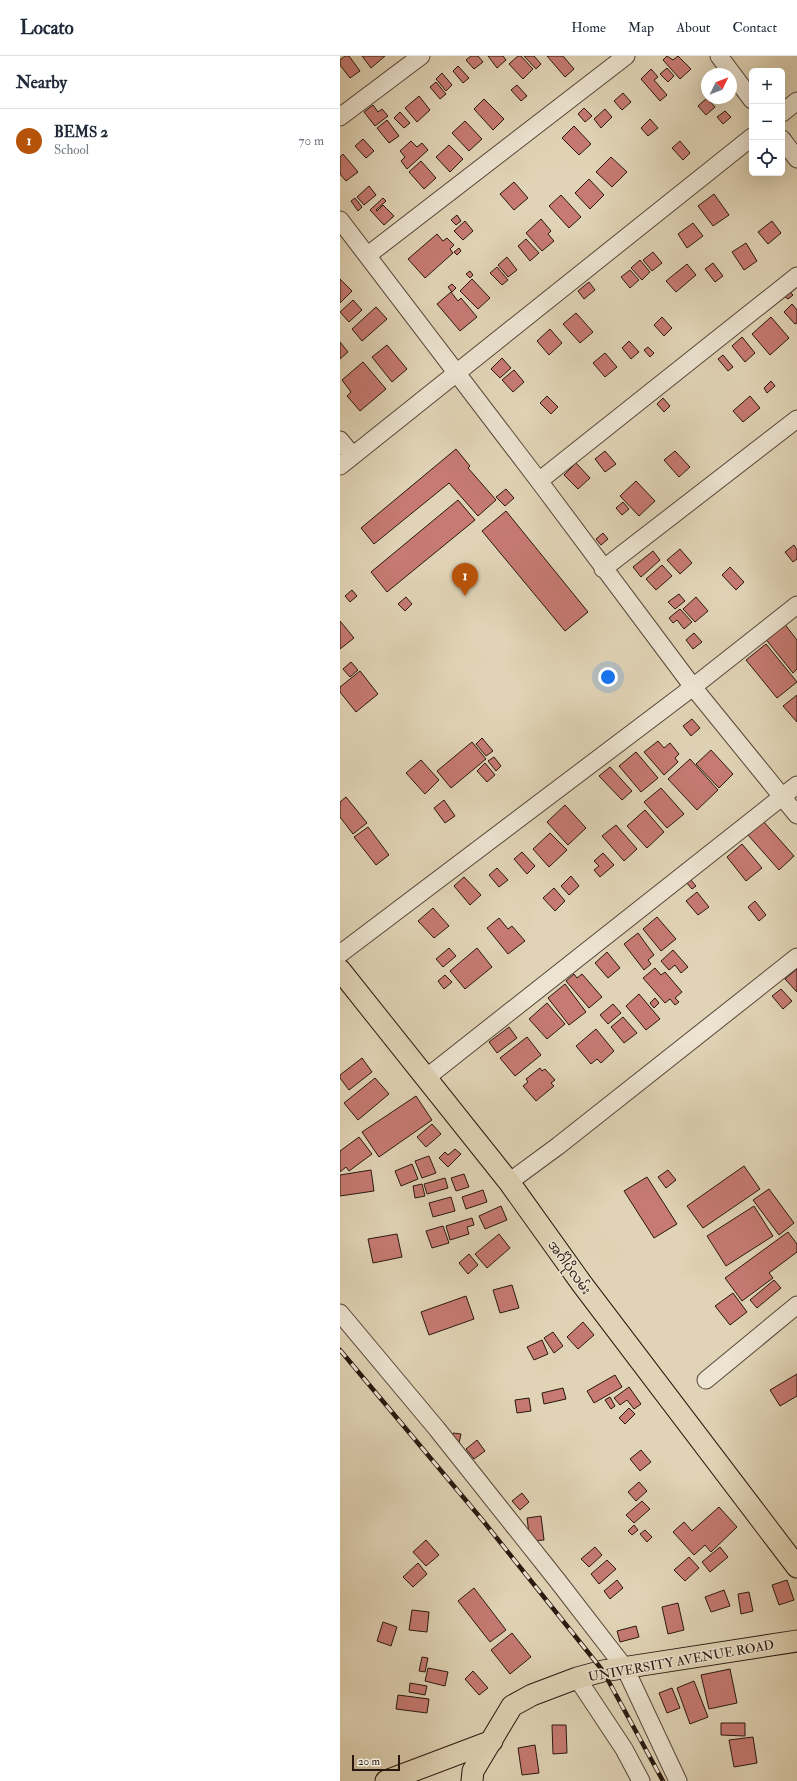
<!DOCTYPE html>
<html lang="en">
<head>
<meta charset="utf-8">
<style>
	:root { --surface:#fff; --page:#f6f6f7; --text:#1f2937; --muted:#747a83; --line:#e0e1e3; --accent:#b45309 }
	body { margin:0; font-family:"IM FELL Double Pica","Noto Sans Myanmar",serif; background:var(--page); color:var(--text) }
	.controls { position:absolute; right:12px; top:12px; display:grid; overflow:hidden; border-radius:6px; box-shadow:0 4px 16px #0002 }
	.controls button { width:36px; height:36px; display:grid; place-items:center; padding:0; border:0; border-bottom:1px solid var(--line); background:var(--surface); color:var(--text); font:20px sans-serif }
	.compass { position:absolute; left:361px; top:12px; width:36px; height:36px; border-radius:50%; background:var(--surface); box-shadow:0 4px 16px #0002; rotate:47deg }
	.scale { position:absolute; left:12px; bottom:10px; width:48px; box-sizing:border-box; padding-left:4px; border:2px solid #29170f; border-top:0; font-size:11px; line-height:14px; white-space:nowrap; color:#29170f; -webkit-text-stroke:3px #ece3d0; paint-order:stroke }
	.you { position:absolute; left:268px; top:621px; width:14px; height:14px; margin:-10px; border:3px solid #fff; border-radius:50%; background:#1a73e8; box-shadow:0 0 0 6px #1a73e833 }
	.badge { display:grid; place-items:center; width:26px; height:26px; border-radius:50%; background:var(--accent); color:#fff; font-size:13px; font-weight:700 }
	.pin { position:absolute; translate:-50% -33px; filter:drop-shadow(0 1px 2px #0008) }
	.pin::after { content:''; position:absolute; top:21px; width:14px; height:12px; background:inherit; clip-path:polygon(0 0,100% 0,50% 100%) }
	.list { margin:0; padding:0; list-style:none }
	h2 { display:flex; justify-content:space-between; align-items:center; height:52px; margin:0; padding:0 16px; font-size:17px }
	h2 small { font-size:13px; font-weight:400; color:var(--muted) }
	.list li { display:grid; grid-template-columns:26px 1fr auto; gap:12px; align-items:center; box-sizing:border-box; height:64px; padding:0 16px; border-top:1px solid var(--line) }
	.list b { display:block; font-size:15px; white-space:nowrap }
	.list p { margin:0; font-size:13px; white-space:nowrap; color:var(--muted) }
	.list em { font-size:13px; font-style:normal; color:var(--muted) }
	.icon { flex:none; width:22px; height:22px; fill:none; stroke:currentColor; stroke-width:2; stroke-linecap:round; stroke-linejoin:round }
	.map { position:relative; flex:none; width:457px; height:1725px; overflow:hidden }
	header { display:flex; align-items:center; gap:24px; box-sizing:border-box; height:56px; padding:0 20px; background:var(--surface); border-bottom:1px solid var(--line) }
	header strong { font-size:19px }
	nav { display:flex; gap:22px; margin-inline-start:auto; font-size:14px }
	main { display:flex }
	aside { flex:1; background:var(--surface) }
	.map>svg:first-child { display:block }
	.building { fill:#c67a72; stroke:#29170f }
	.lines { fill:none; stroke-linecap:round; stroke-linejoin:round }
	.minor-casing { stroke:#574639; stroke-width:19 }
	.major-casing { stroke:#29170f; stroke-width:23 }
	.minor { stroke:#ece3d0; stroke-width:17 }
	.major { stroke:#e1d4b6; stroke-width:21 }
	.rail-casing { stroke:#29170f; stroke-width:4.5 }
	.rail { stroke:#ece3d0; stroke-width:3; stroke-dasharray:9; stroke-linecap:butt }
	.labels { text-anchor:middle; stroke-width:3; stroke-linejoin:round; paint-order:stroke }
	.street-label { font-size:13px; fill:#29170f; stroke:#ece3d0 }
</style>
</head>
<body>
<header>
<strong>Locato</strong>
<nav><a>Home</a><a>Map</a><a>About</a><a>Contact</a></nav>
</header>
<main>
<aside>
<h2>Nearby<small></small></h2>
<ul class="list">
<li><span class="badge">1</span><div><b>BEMS 2</b><p>School</p></div><em>70 m</em></li>
</ul>
</aside>
<div class="map">
<svg width="457" height="1725" viewBox="0 0 457 1725">
	<rect width="100%" height="100%" fill="#e1d4b6"/>
	<filter id="stains"><feTurbulence type="fractalNoise" baseFrequency=".005" numOctaves="4"/><feColorMatrix values="0 0 0 0 .2 0 0 0 0 .09 0 0 0 0 .02 0 0 0 .5 -.17"/></filter>
	<radialGradient id="worn" r=".72"><stop offset=".6" stop-color="#630" stop-opacity="0"/><stop offset="1" stop-color="#630" stop-opacity=".3"/></radialGradient>
	<path class="building" d="M5,0h4l11,15 -10,7 -10,-13v-5z
		M22,0h23l-14,12z
		M131,0h7l5,6 -9,7 -8,-9z
		M148,0h15l3,4 -9,8z
		M178,0h3l12,13 -10,10 -14,-15z
		M184,0h10l7,8 -5,5z
		M207,0h16l11,13 -9,8z
		M327,0l6,4 5,-4 13,13 -11,10 -17,-19z
		M118,10l11,12 -6,5 -10,-12z
		M327,12l7,8 -6,6 -8,-8z
		M311,13l7,8 -4,3 13,15 -7,6 -19,-22z
		M102,17l10,12 -6,6 -10,-12z
		M96,26l10,12 -6,5 -10,-12z
		M177,29l10,11 -6,5 -10,-11z
		M283,37l8,9 -9,8 -8,-9z
		M79,40l11,14 -13,12 -12,-14z
		M367,42l8,9 -9,8 -8,-9z
		M144,43l20,20 -11,11 -19,-21z
		M33,49l5,7 4,-3 6,7 -13,10 -11,-14z
		M244,52l8,8 -7,6 -7,-8z
		M265,53l7,8 -11,11 -7,-9z
		M385,55l6,6 -8,7 -6,-7z
		M60,56l10,11 -6,5 -10,-10z
		M310,63l8,9 -10,8 -7,-8z
		M47,64l12,16 -10,7 -12,-15z
		M125,65l17,18 -13,12 -17,-18z
		M234,70l17,18 -12,11 -17,-17z
		M23,83l11,12 -8,7 -11,-12z
		M71,85l6,6 5,-4 6,7 -21,19 -6,-8 4,-4 -5,-6z
		M340,85l10,12 -7,7 -11,-12z
		M109,89l14,14 -13,13 -14,-15z
		M3,98l15,18 -12,9 -6,-7v-17z
		M271,101l16,15 -15,15 -16,-15z
		M81,105l15,17 -12,11 -15,-17z
		M249,123l15,16 -14,14 -15,-16z
		M174,126l14,16 -14,12 -14,-16z
		M29,130l7,9 -12,10 -7,-8z
		M374,138l15,21 -16,11 -15,-20z
		M221,139l20,22 -12,11 -20,-22z
		M15,142l7,9 -4,4 -7,-10z
		M43,142l3,3 -10,9 1,1 6,-6 11,11 -10,9 -14,-15z
		M117,159l4,6 -5,4 -5,-5z
		M201,163l10,12 -3,3 6,7 -12,10 -16,-18z
		M125,165l8,10 -10,9 -9,-9z
		M432,165l9,12 -13,11 -10,-12z
		M353,167l10,13 -16,12 -9,-14z
		M97,178l6,7 4,-3 7,7 -4,4 3,4 -28,25 -17,-19z
		M186,183l13,14 -9,8 -12,-15z
		M406,187l11,18 -13,9 -12,-18z
		M119,192l2,3 -4,4 -3,-3z
		M313,196l9,11 -10,8 -9,-11z
		M167,201l10,13 -9,7 -10,-12z
		M300,204l10,12 -8,8 -11,-12z
		M373,207l10,13 -8,6 -10,-13z
		M347,208l9,11 -20,17 -10,-11z
		M157,211l11,13 -6,5 -12,-12z
		M290,214l9,10 -9,8 -9,-11z
		M130,215l3,4 -3,3 -4,-4z
		M0,223l12,12 -12,12z
		M132,223l18,19 -12,11 -18,-18z
		M249,226l6,8 -11,9 -6,-8z
		M112,228l4,4 -4,4 -4,-5z
		M443,228l10,11 -5,4 -5,-4z
		M111,236l7,9 3,-3 16,19 -17,14 -23,-27z
		M13,244l9,10 -13,12 -9,-10z
		M452,248l5,6v13l-2,1 -11,-12z
		M36,251l11,12 -25,22 -10,-12z
		M236,257l17,19 -13,11 -17,-19z
		M322,261l10,11 -8,8 -10,-11z
		M431,261l18,21 -19,17 -18,-21z
		M210,273l12,14 -13,12 -12,-14z
		M402,281l13,16 -10,9 -13,-16z
		M289,285l10,11 -8,7 -9,-11z
		M0,286l8,10 -8,7z
		M47,289l20,24 -15,13 -20,-25z
		M308,291l6,6 -4,4 -6,-7z
		M265,297l12,14 -12,10 -12,-14z
		M383,299l10,12 -5,4 -10,-12z
		M162,302l9,10 -11,10 -9,-9z
		M23,306l23,27 -26,22 -13,-15 4,-4 -9,-12z
		M174,314l10,12 -11,10 -11,-12z
		M431,325l4,5 -8,7 -3,-5z
		M207,340l11,11 -7,7 -11,-11z
		M410,340l10,12 -17,14 -10,-11z
		M323,342l7,8 -6,6 -7,-8z
		M116,393l14,17 -2,2 28,32 -18,16 -29,-33 -75,61 -13,-16z
		M265,395l11,13 -11,8 -10,-13z
		M335,395l15,16 -11,10 -15,-17z
		M236,407l14,15 -12,11 -14,-14z
		M296,425l19,20 -16,15 -19,-20z
		M166,433l8,9 -9,8 -9,-9z
		M118,444l17,20 -88,72 -16,-20z
		M283,446l6,7 -7,6 -6,-7z
		M166,455l82,101 -23,19 -83,-100z
		M263,477l5,6 -7,6 -5,-6z
		M454,489l3,5v9l-4,3 -8,-10z
		M340,493l12,14 -12,11 -13,-14z
		M313,495l7,9 -19,17 -8,-10z
		M322,509l10,11 -16,14 -10,-11z
		M390,511l14,15 -8,8 -14,-15z
		M12,534l5,6 -7,6 -5,-6z
		M339,538l6,7 -10,8 -7,-7z
		M66,541l6,7 -7,7 -7,-7z
		M356,541l12,14 -13,11 -12,-13z
		M340,553l12,13 -8,7 -7,-9 -4,3 -4,-5z
		M0,565l14,17 -14,11z
		M443,566l14,18v29l-4,4 -29,-36z
		M354,577l8,9 -9,7 -7,-9z
		M426,588l31,38 -20,16 -31,-38z
		M11,606l7,8 -8,7 -7,-8z
		M20,615l18,23 -22,18 -16,-20v-5z
		M457,639v27l-14,-16z
		M352,663l8,9 -9,8 -8,-10z
		M142,682l11,13 -7,5 -10,-12z
		M318,685l6,7 6,-5 9,11 -4,4 3,4 -14,13 -20,-23z
		M132,686l14,17 -35,29 -14,-17z
		M371,694l22,24 -14,14 -23,-24z
		M296,696l22,26 -17,14 -22,-26z
		M154,701l7,9 -5,5 -8,-10z
		M350,703l28,31 -21,20 -29,-31z
		M81,704l18,20 -14,14 -19,-21z
		M145,707l10,12 -8,7 -10,-11z
		M270,711l22,24 -10,9 -23,-24z
		M321,732l23,26 -17,14 -23,-26z
		M6,741l21,26 -14,11 -13,-17v-15z
		M104,744l11,16 -10,7 -11,-15z
		M225,749l21,23 -18,17 -21,-23z
		M305,754l19,22 -17,16 -20,-22z
		M423,765l31,35 -15,14 -31,-35z
		M276,769l21,24 -13,12 -22,-25z
		M28,771l21,28 -13,10 -22,-28z
		M210,777l17,17 -18,17 -16,-18z
		M402,788l20,24 -16,13 -19,-24z
		M182,796l13,14 -8,8 -13,-15z
		M263,797l11,12 -14,12 -6,-7 5,-4 -5,-5z
		M157,812l11,12 -9,7 -10,-12z
		M231,820l8,10 -10,9 -8,-9z
		M124,821l17,18 -11,10 -16,-19z
		M350,823l6,7 -4,3 -6,-7z
		M214,832l11,13 -10,10 -12,-13z
		M357,836l12,15 -11,8 -12,-14z
		M415,845l11,14 -7,6 -11,-14z
		M93,852l16,18 -15,12 -16,-17z
		M317,861l19,22 -15,12 -18,-22z
		M159,862l9,11 4,-3 13,15 -17,13 -21,-26z
		M298,877l16,22 -6,5 3,4 -7,6 -20,-26z
		M109,892l7,8 -13,11 -7,-8z
		M137,892l15,19 -27,22 -15,-18z
		M333,894l15,17 -7,6 -6,-8 -6,5 -8,-9z
		M267,896l13,16 -12,10 -13,-15z
		M315,912l6,7 4,-3 17,20 -7,6 4,4 -4,3 -5,-6 -5,4 -22,-25z
		M457,913v23l-12,-13z
		M234,918l3,4 5,-4 20,23 -13,11 -23,-27z
		M105,919l7,7 -8,7 -6,-8z
		M225,928l21,28 -17,13 -21,-27z
		M441,933l11,12 -9,8 -11,-13z
		M299,938l21,25 -14,11 -20,-24z
		M315,942l4,5 -5,5 -4,-5z
		M207,947l18,21 -18,15 -18,-20z
		M273,948l8,9 -13,11 -8,-9z
		M283,961l14,16 -13,10 -13,-16z
		M169,971l8,11 -20,15 -8,-11z
		M256,973l18,22 -13,12 -4,-4 -6,5 -15,-18z
		M187,981l14,18 -26,21 -15,-18z
		M22,1002l10,14 -23,18 -9,-12v-3z
		M200,1012l2,3 3,-2 10,11 -4,3 3,3 -18,15 -13,-15 5,-4 -2,-3z
		M35,1022l14,16 -31,26 -14,-17z
		M76,1040l16,24 -53,37 -17,-25z
		M92,1068l9,10 -15,13 -9,-10z
		M19,1081l13,17 -23,17 -3,-4 -6,5v-21z
		M115,1093l6,5 -13,13 -9,-9 6,-6 3,3z
		M89,1100l7,17 -14,5 -7,-17z
		M72,1108l6,15 -17,7 -6,-15z
		M404,1110l16,23 -57,39 -16,-22z
		M31,1114l3,21 -34,5v-21z
		M328,1114l8,10 -10,8 -8,-11z
		M124,1118l5,13 -13,4 -5,-13z
		M307,1121l30,47 -23,14 -30,-47z
		M105,1122l3,10 -21,6 -3,-10z
		M82,1128l3,12 -10,2 -2,-12z
		M429,1133l25,34 -15,12 -26,-35z
		M143,1134l4,12 -21,7 -4,-12z
		M111,1141l4,14 -22,6 -4,-14z
		M161,1150l6,14 -22,9 -6,-13z
		M414,1150l19,30 -47,30 -19,-30z
		M132,1162l2,7 -7,2 2,7 -19,6 -4,-14z
		M103,1170l6,17 -17,5 -6,-17z
		M448,1176l9,12v8l-28,21 4,5 -31,23 -17,-23z
		M57,1178l5,23 -29,6 -5,-24z
		M159,1178l11,14 -23,20 -12,-14z
		M129,1198l9,11 -10,9 -9,-11z
		M434,1224l7,8 -24,20 -7,-8z
		M172,1229l7,23 -19,5 -7,-23z
		M393,1237l14,19 -17,13 -15,-19z
		M126,1240l8,23 -45,16 -8,-23z
		M243,1266l11,13 -16,14 -11,-12z
		M213,1276l10,14 -9,7 -10,-15z
		M202,1284l6,14 -14,6 -7,-13z
		M457,1318v22l-17,10 -10,-16z
		M275,1319l7,12 -28,16 -7,-12z
		M289,1331l12,17 -7,5 -7,-9 -7,5 -6,-7z
		M223,1332l3,11 -22,5 -2,-11z
		M270,1341l5,9 -4,3 -6,-9z
		M189,1342l2,13 -14,2 -2,-13z
		M289,1352l6,6 -10,10 -6,-6z
		M113,1377l8,1 -2,9 -7,-1z
		M137,1384l8,11 -11,8 -8,-10z
		M301,1394l10,12 -11,9 -10,-12z
		M299,1426l8,9 -11,10 -8,-9z
		M182,1437l7,9 -9,8 -8,-9z
		M302,1445l8,8 -16,14 -8,-8z
		M379,1451l18,20 -26,25 -6,-7 -11,10 -21,-23 11,-10 8,9z
		M201,1460l3,24 -14,1 -3,-23z
		M294,1469l4,5 -6,5 -4,-4z
		M305,1474l7,7 -5,5 -7,-8z
		M86,1484l13,15 -13,11 -13,-14z
		M255,1491l7,8 -13,12 -8,-8z
		M380,1491l8,10 -18,15 -8,-10z
		M349,1501l10,11 -14,13 -11,-11z
		M267,1504l9,9 -17,15 -8,-10z
		M78,1507l9,11 -14,13 -10,-10z
		M277,1524l6,8 -13,11 -6,-8z
		M447,1524l7,20 -15,5 -7,-20z
		M134,1532l32,42 -16,12 -32,-41z
		M384,1534l6,16 -19,6 -6,-15z
		M409,1536l4,19 -12,3 -3,-20z
		M338,1547l6,27 -16,4 -6,-27z
		M72,1554l17,2 -2,20 -18,-2z
		M43,1566l14,5 -6,19 -14,-5z
		M296,1570l3,11 -19,5 -3,-11z
		M172,1577l19,24 -21,17 -19,-24z
		M82,1601l6,1 -3,14 -6,-1z
		M88,1612l20,4 -3,14 -20,-5z
		M390,1613l7,34 -28,6 -8,-34z
		M133,1615l15,17 -9,7 -14,-16z
		M354,1625l14,36 -18,7 -13,-36z
		M70,1627l17,3 -2,9 -16,-3z
		M332,1632l8,20 -13,5 -8,-20z
		M58,1639l31,4 -2,14 -31,-4z
		M381,1667h24v13l-24,-1z
		M212,1669h14l1,28 -14,1z
		M413,1681l4,26 -23,4 -5,-27z
		M195,1689l4,28 -17,2 -4,-27z"/>
	<g class="lines">
		<defs>
			<path id="minor" d="M379,0l33,44
				M442,57l15,-12
				M0,61l81,-61
				M442,83l15,20
				M0,164l199,261 154,206 104,128
				M28,199l258,-199
				M0,384l13,16
				M0,410l412,-329
				M199,425l258,-205
				M263,513l194,-150
				M0,898l353,-267 104,-82
				M86,1022l371,-293
				M169,1126l49,-36 239,-189
				M0,1257l97,116 120,151 68,88 53,113
				M366,1324l91,-75
				M237,1622l47,71 17,32"/>
			<path id="major" d="M0,914l169,212 73,102 215,283
				M46,1725l106,-40
				M132,1725l1,-10 39,-65 20,-11 45,-17 26,-7 194,-30"/>
		</defs>
		<use href="#minor" class="minor-casing"/>
		<use href="#major" class="major-casing"/>
		<use href="#minor" class="minor"/>
		<use href="#major" class="major"/>
		<defs>
			<path id="rail" d="M0,1294l144,172 119,149 60,110"/>
		</defs>
		<use href="#rail" class="rail-casing"/>
		<use href="#rail" class="rail"/>
	</g>
	<g class="labels">
		<g class="street-label">
			<text transform="translate(230 1211) rotate(54)" y="5">အင်္ဂါပိုလမ်း</text>
			<text transform="translate(341 1604) rotate(-10)" y="5">UNIVERSITY AVENUE ROAD</text>
		</g>
	</g>
	<rect width="100%" height="100%" filter="url(#stains)"/>
	<rect width="100%" height="100%" fill="url(#worn)"/>
</svg>
<div class="controls">
<button>+</button>
<button>−</button>
<button><svg class="icon" aria-label="locate" viewBox="0 0 24 24"><circle cx="12" cy="12" r="6"/><path d="M12 2v4M12 18v4M2 12h4M18 12h4"/></svg></button>
</div>
<svg class="compass" viewBox="-18 -18 36 36"><path d="M0-13l5 13h-10z" fill="#e53935"/><path d="M0 13l5-13h-10z" fill="#747a83"/></svg>
<div class="scale">20 m</div>
<div class="you"></div>
<div class="pin badge" style="left:125px;top:540px">1</div>
</div>
</main>
</body>
</html>
